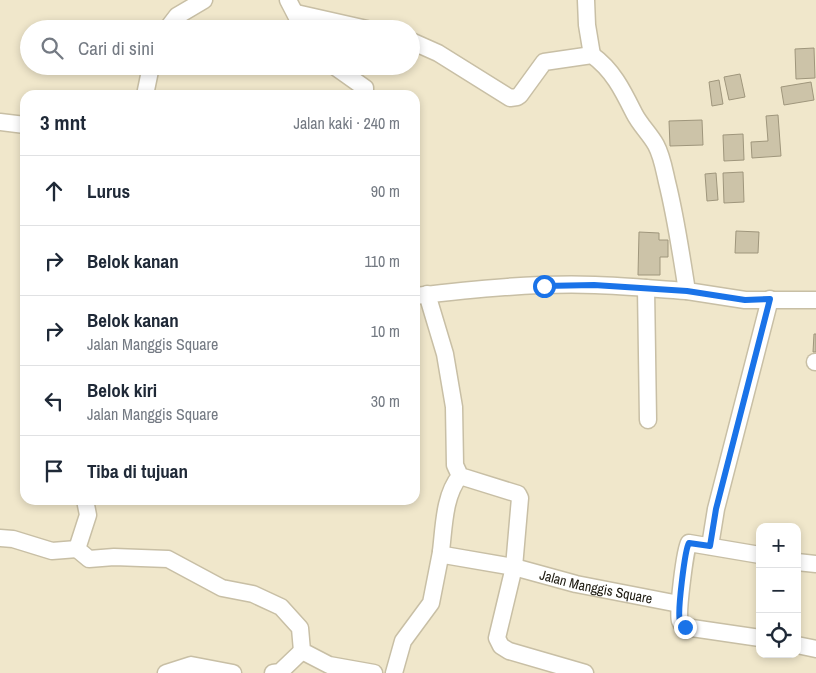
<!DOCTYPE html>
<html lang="id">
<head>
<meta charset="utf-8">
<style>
	:root { --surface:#fff; --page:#f2f2f3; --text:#1f2937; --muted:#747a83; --line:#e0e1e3 }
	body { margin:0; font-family:"Archivo Narrow",sans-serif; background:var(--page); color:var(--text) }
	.controls { position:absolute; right:15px; bottom:15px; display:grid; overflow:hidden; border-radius:10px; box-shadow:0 2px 8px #0003 }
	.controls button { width:45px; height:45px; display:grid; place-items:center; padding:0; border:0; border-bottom:1px solid var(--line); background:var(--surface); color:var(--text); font:25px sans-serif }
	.stop { position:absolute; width:15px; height:15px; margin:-11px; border:4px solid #1a73e8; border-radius:50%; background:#fff }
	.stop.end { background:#1a73e8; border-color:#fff; box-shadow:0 1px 5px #0008 }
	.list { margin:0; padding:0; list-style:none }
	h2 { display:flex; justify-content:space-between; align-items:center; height:65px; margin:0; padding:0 20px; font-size:21px }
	h2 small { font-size:16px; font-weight:400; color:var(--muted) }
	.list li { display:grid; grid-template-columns:32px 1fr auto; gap:15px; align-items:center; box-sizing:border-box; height:70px; padding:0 20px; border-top:1px solid var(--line) }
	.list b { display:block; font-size:19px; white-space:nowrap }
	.list p { margin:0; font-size:16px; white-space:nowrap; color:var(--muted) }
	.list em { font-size:16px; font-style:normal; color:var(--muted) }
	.icon { flex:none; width:28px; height:28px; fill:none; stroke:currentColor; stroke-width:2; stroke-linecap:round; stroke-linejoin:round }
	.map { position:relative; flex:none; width:816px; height:673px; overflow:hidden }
	.search { position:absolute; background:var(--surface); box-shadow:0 2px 8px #0003; left:20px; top:20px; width:400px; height:55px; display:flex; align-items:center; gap:12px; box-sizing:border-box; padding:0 18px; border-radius:28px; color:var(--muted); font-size:19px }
	.panel { position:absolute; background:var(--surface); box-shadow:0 2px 8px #0003; left:20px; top:90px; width:400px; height:415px; border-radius:15px }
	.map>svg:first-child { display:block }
	.building { fill:#ccc3a8; stroke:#9f967c }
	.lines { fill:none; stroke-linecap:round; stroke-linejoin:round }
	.street-casing { stroke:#c8bfa5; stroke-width:19 }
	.street { stroke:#fff; stroke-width:16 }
	.route { stroke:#1a73e8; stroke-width:6 }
	.labels { text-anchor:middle; stroke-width:4.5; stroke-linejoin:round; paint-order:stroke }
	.street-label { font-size:14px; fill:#1b180e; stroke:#fef4d8 }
</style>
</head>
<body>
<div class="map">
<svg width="816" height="673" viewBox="0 0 816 673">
	<rect width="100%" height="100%" fill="#f0e7cb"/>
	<path class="building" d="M814,48l1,30 -19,1 -1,-30z
		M740,74l5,23 -16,3 -5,-23z
		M719,80l4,24 -11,2 -3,-24z
		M811,82l3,18 -30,5 -3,-18z
		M778,115l3,41 -29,2 -1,-16 17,-1 -2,-25z
		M702,120l1,25 -33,1 -1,-25z
		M743,134l1,26 -20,1 -1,-26z
		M743,172l1,30 -20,1 -1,-30z
		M716,173l2,27 -11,1 -2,-27z
		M736,231l23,1 -1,21h-23z
		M639,232l20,1v7h9v17h-8v18h-22z
		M814,334h2v18h-3z"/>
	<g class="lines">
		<defs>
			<g id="street">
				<path d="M288,0l15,29"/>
				<path d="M586,0l1,25 5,30"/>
				<path d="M296,13l71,16"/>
				<path d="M167,29l10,-13 27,-16"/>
				<path d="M411,41l27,12 72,45 7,-1 3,-2 24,-33 48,-7c21,15 31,36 42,58 6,12 16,21 22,32 6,11 8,24 11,37 9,36 14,72 20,109l58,9h71"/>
				<path d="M334,66l31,22v7"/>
				<path d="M145,95l6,-29"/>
				<path d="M0,122l25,3"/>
				<path d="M646,288l2,132"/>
				<path d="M427,294l18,60 9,53 1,58 5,11 58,18 2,4 -6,69 -17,71 4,8 8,5 76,22"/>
				<path d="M415,296c59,-7 120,-13 180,-11 31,1 61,4 92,6"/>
				<path d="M815,362h1"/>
				<path id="s1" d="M460,476c-16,19 -16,51 -19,75l3,4 70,12 62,17 103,20"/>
				<path d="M85,500l3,15 -11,34 12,10 25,-2 54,2 54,29 31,6 28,13 19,21 2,23 27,14 45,8"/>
				<path d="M0,538l13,1 39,12 25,-2"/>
				<path d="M710,546l6,-37 54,-210"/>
				<path d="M760,555l-71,-12c-4,6 -12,70 -9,78 1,3 3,4 5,6l75,11"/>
				<path d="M797,562l19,2"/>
				<path d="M797,645l19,4"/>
				<path d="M166,673l25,-8 42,8"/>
				<path d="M273,673l7,-1 22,-21"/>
				<path d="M394,673l9,-32 28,-38 10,-51"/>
			</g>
		</defs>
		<use href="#street" class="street-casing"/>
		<use href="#street" class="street"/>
	</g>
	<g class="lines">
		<path class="route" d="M544,286l50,-1 93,6 58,9 25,-1 -54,210 -6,37 -21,-3c-4,6 -12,70 -9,78 1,3 3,4 5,6"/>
	</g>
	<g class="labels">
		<g class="street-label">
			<text dy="5" stroke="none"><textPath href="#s1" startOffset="239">Jalan Manggis Square</textPath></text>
		</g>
	</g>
</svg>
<div class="controls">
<button>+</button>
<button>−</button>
<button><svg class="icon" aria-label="locate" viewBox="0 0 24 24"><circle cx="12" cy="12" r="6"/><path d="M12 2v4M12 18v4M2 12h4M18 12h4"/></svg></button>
</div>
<div class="stop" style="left:544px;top:286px"></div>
<div class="stop end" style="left:685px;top:627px"></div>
<div class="search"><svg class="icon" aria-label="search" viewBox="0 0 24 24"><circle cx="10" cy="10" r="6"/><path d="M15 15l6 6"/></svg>Cari di sini</div>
<section class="panel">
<h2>3 mnt<small>Jalan kaki · 240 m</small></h2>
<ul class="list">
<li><svg class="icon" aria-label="ahead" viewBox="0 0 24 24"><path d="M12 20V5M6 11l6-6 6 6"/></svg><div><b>Lurus</b></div><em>90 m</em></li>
<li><svg class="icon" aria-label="right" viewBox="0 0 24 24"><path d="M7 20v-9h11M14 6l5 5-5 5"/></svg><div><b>Belok kanan</b></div><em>110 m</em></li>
<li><svg class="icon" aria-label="right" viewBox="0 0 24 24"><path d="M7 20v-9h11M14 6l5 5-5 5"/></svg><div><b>Belok kanan</b><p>Jalan Manggis Square</p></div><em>10 m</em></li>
<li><svg class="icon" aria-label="left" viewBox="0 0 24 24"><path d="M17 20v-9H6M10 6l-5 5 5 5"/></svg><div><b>Belok kiri</b><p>Jalan Manggis Square</p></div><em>30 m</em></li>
<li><svg class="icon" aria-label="arrive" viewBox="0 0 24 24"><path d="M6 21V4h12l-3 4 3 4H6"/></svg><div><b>Tiba di tujuan</b></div></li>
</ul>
</section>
</div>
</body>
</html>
